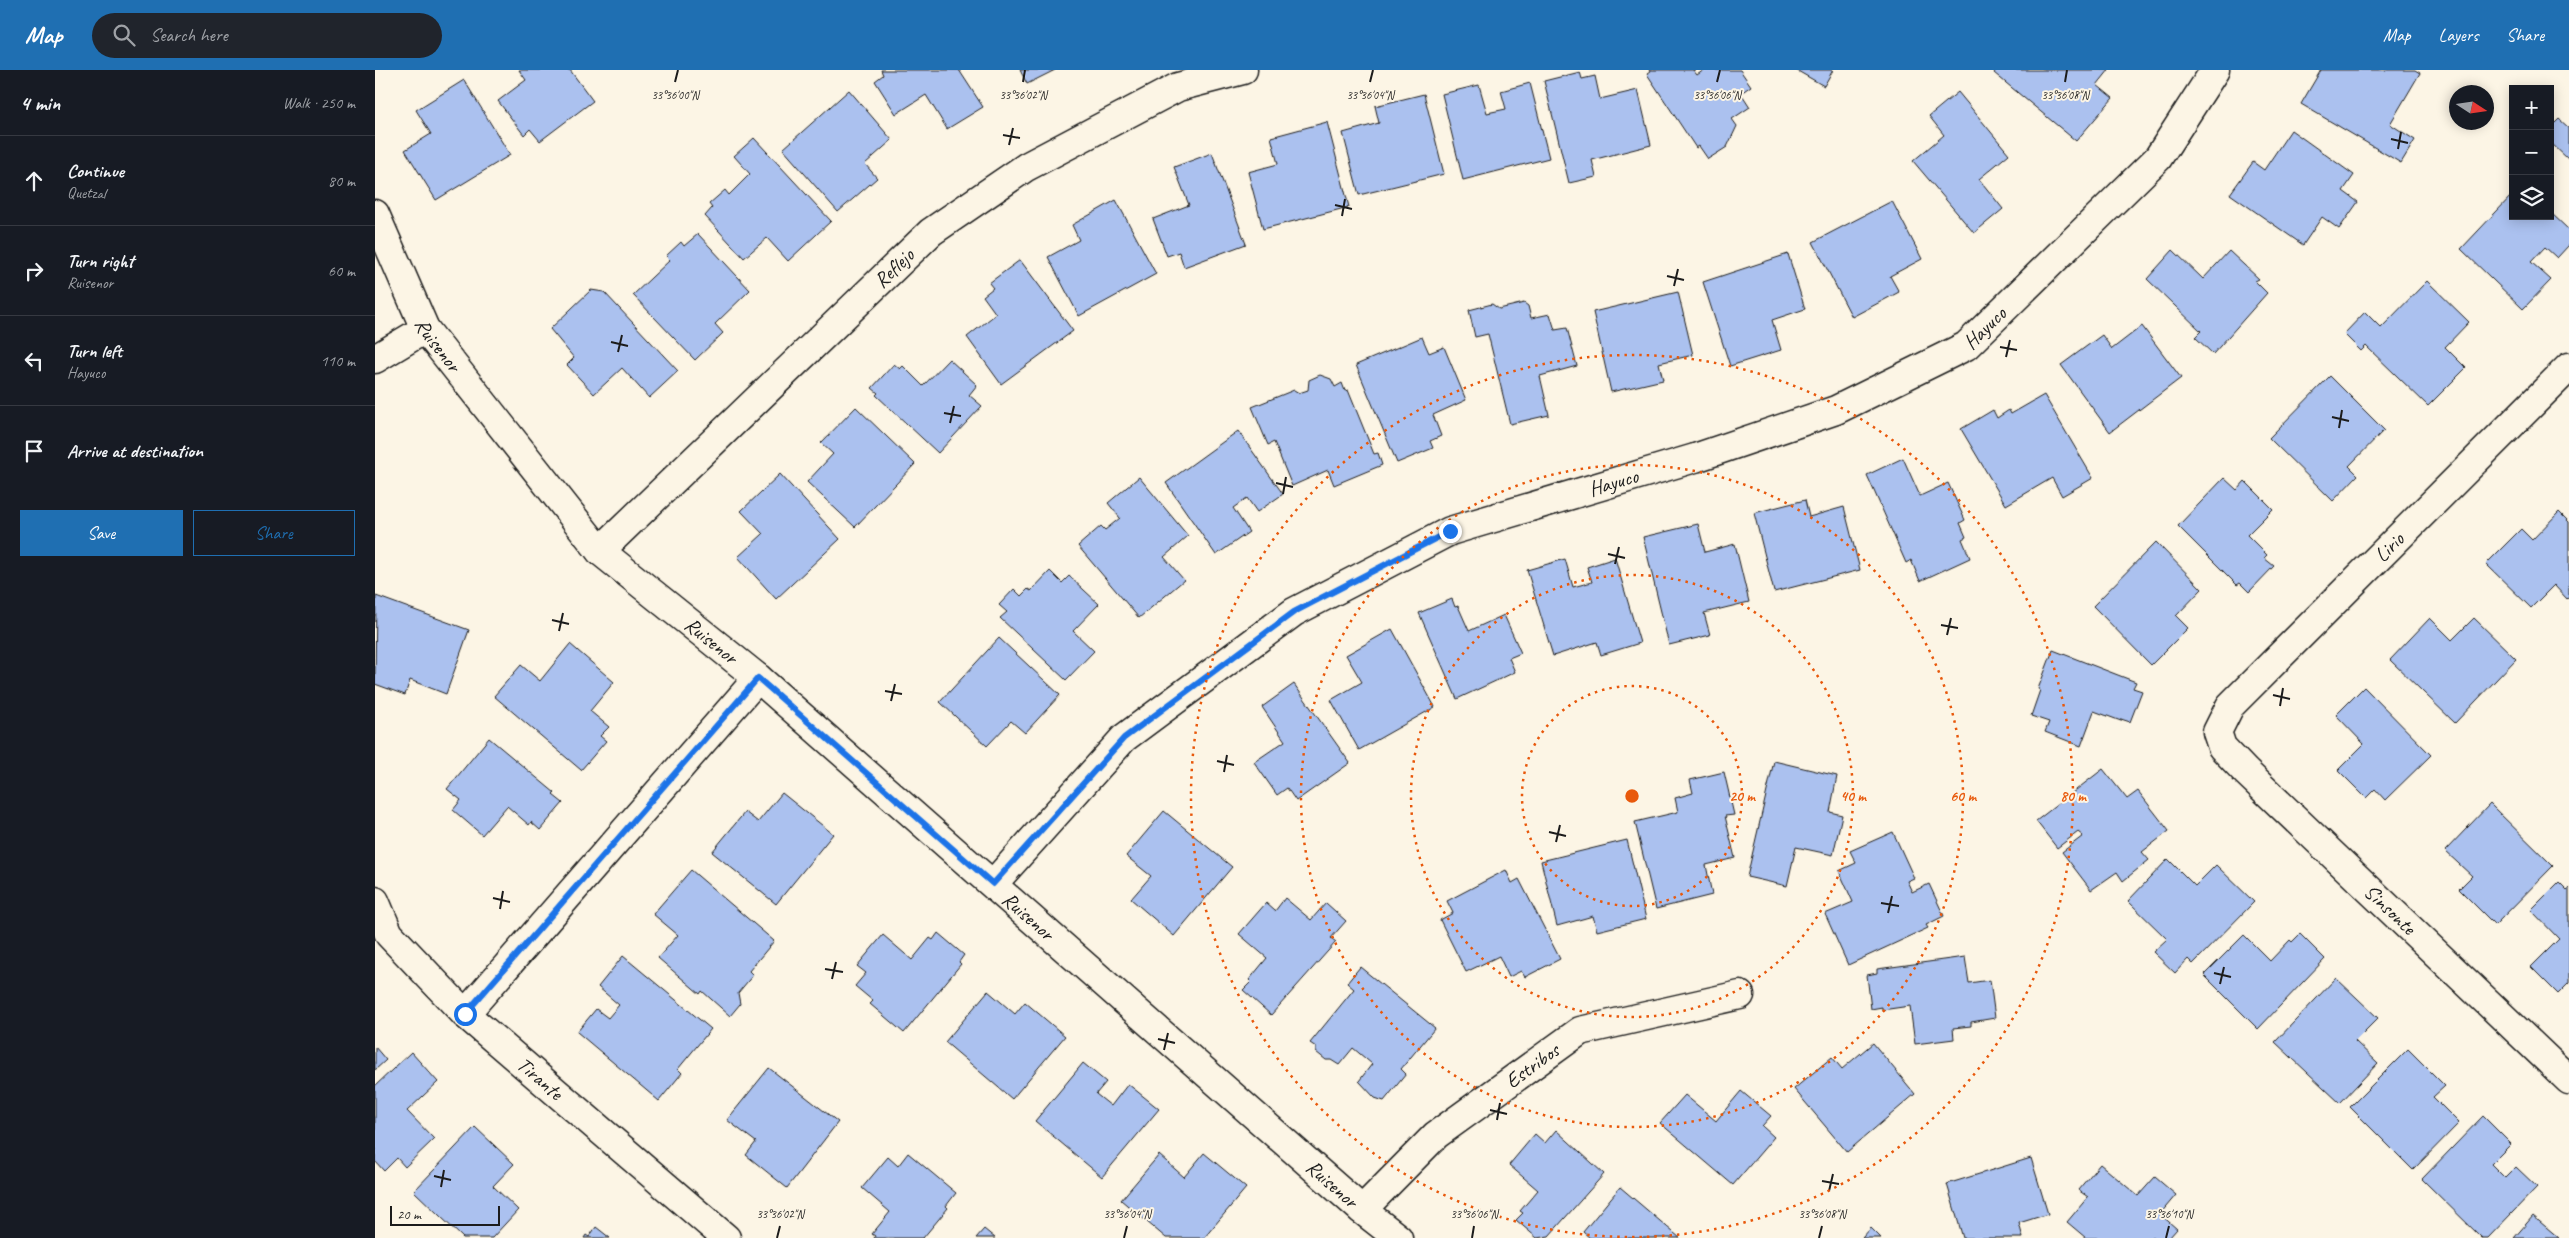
<!DOCTYPE html>
<html lang="en">
<head>
<meta charset="utf-8">
<style>
	:root { --surface:#171b24; --page:#20242c; --text:#f1f3f6; --muted:#9ea1a6; --line:#363941; --accent:#1f6fb2 }
	body { margin:0; font-family:Caveat,sans-serif; background:var(--page); color:var(--text) }
	.controls { position:absolute; right:15px; top:15px; display:grid; overflow:hidden; border-radius:0px; box-shadow:0 2px 12px #0003 }
	.controls button { width:45px; height:45px; display:grid; place-items:center; padding:0; border:0; border-bottom:1px solid var(--line); background:var(--surface); color:var(--text); font:25px sans-serif }
	.compass { position:absolute; left:2074px; top:15px; width:45px; height:45px; border-radius:50%; background:var(--surface); box-shadow:0 2px 12px #0003; rotate:102deg }
	.scale { position:absolute; left:15px; bottom:12px; width:110px; box-sizing:border-box; padding-left:5px; border:2px solid #1c1c1c; border-top:0; font-size:14px; line-height:18px; white-space:nowrap; color:#1c1c1c; -webkit-text-stroke:4px #fcf5e5; paint-order:stroke }
	.stop { position:absolute; width:15px; height:15px; margin:-11px; border:4px solid #1a73e8; border-radius:50%; background:#fff }
	.stop.end { background:#1a73e8; border-color:#fff; box-shadow:0 1px 5px #0008 }
	.list { margin:0; padding:0; list-style:none }
	h2 { display:flex; justify-content:space-between; align-items:center; height:65px; margin:0; padding:0 20px; font-size:21px }
	h2 small { font-size:16px; font-weight:400; color:var(--muted) }
	.list li { display:grid; grid-template-columns:32px 1fr auto; gap:15px; align-items:center; box-sizing:border-box; height:90px; padding:0 20px; border-top:1px solid var(--line) }
	.list b { display:block; font-size:19px; white-space:nowrap }
	.list p { margin:0; font-size:16px; white-space:nowrap; color:var(--muted) }
	.list em { font-size:16px; font-style:normal; color:var(--muted) }
	.actions { display:flex; gap:10px; padding:15px 20px }
	.actions a { flex:1; padding:11px 0; border:1px solid var(--accent); border-radius:0px; text-align:center; font-size:18px; color:var(--accent) }
	.actions .main { background:var(--accent); color:#fff }
	.icon { flex:none; width:28px; height:28px; fill:none; stroke:currentColor; stroke-width:2; stroke-linecap:round; stroke-linejoin:round }
	.map { position:relative; flex:none; width:2194px; height:1168px; overflow:hidden }
	header { display:flex; align-items:center; gap:30px; box-sizing:border-box; height:70px; padding:0 25px; background:var(--accent); color:#fff }
	header strong { font-size:24px }
	nav { display:flex; gap:28px; margin-inline-start:auto; font-size:18px }
	.search { width:350px; height:45px; background:var(--page); display:flex; align-items:center; gap:12px; box-sizing:border-box; padding:0 18px; border-radius:28px; color:var(--muted); font-size:19px }
	main { display:flex }
	aside { flex:1; background:var(--surface) }
	.map>svg:first-child { display:block }
	.building { fill:#abc1ef; stroke:#1c1c1c }
	.lines { fill:none; stroke-linecap:round; stroke-linejoin:round }
	.minor-casing { stroke:#1c1c1c; stroke-width:31 }
	.minor { stroke:#fcf5e5; stroke-width:28 }
	.route { stroke:#1a73e8; stroke-width:6 }
	.ticks { fill:none; stroke:#1c1c1c; stroke-width:2 }
	.ring { fill:none; stroke:#e8590c; stroke-width:2.5; stroke-dasharray:2.5 5 }
	.labels { text-anchor:middle; stroke-width:4; stroke-linejoin:round; paint-order:stroke }
	.street-label { font-size:21px; fill:#1c1c1c; stroke:#fcf5e5 }
	.ticks-label { font-size:12px; text-anchor:middle; fill:#1c1c1c; stroke:#fcf5e5; stroke-width:4; stroke-linejoin:round; paint-order:stroke }
	.centre { fill:#e8590c; stroke:#fcf5e5; stroke-width:2.5 }
	.ring-label { font-size:15px; text-anchor:middle; font-weight:bold; fill:#e8590c; stroke:#fcf5e5; stroke-width:4; stroke-linejoin:round; paint-order:stroke }
</style>
</head>
<body>
<header>
<strong>Map</strong>
<div class="search"><svg class="icon" aria-label="search" viewBox="0 0 24 24"><circle cx="10" cy="10" r="6"/><path d="M15 15l6 6"/></svg>Search here</div>
<nav><a>Map</a><a>Layers</a><a>Share</a></nav>
</header>
<main>
<aside>
<h2>4 min<small>Walk · 250 m</small></h2>
<ul class="list">
<li><svg class="icon" aria-label="ahead" viewBox="0 0 24 24"><path d="M12 20V5M6 11l6-6 6 6"/></svg><div><b>Continue</b><p>Quetzal</p></div><em>80 m</em></li>
<li><svg class="icon" aria-label="right" viewBox="0 0 24 24"><path d="M7 20v-9h11M14 6l5 5-5 5"/></svg><div><b>Turn right</b><p>Ruisenor</p></div><em>60 m</em></li>
<li><svg class="icon" aria-label="left" viewBox="0 0 24 24"><path d="M17 20v-9H6M10 6l-5 5 5 5"/></svg><div><b>Turn left</b><p>Hayuco</p></div><em>110 m</em></li>
<li><svg class="icon" aria-label="arrive" viewBox="0 0 24 24"><path d="M6 21V4h12l-3 4 3 4H6"/></svg><div><b>Arrive at destination</b></div></li>
</ul>
<div class="actions"><a class="main">Save</a><a>Share</a></div>
</aside>
<div class="map">
<svg width="2194" height="1168" viewBox="0 0 2194 1168">
	<rect width="100%" height="100%" fill="#fcf5e5"/>
	<filter id="ink" filterUnits="userSpaceOnUse"><feTurbulence type="fractalNoise" baseFrequency=".02" numOctaves="2"/><feDisplacementMap in="SourceGraphic" scale="10" xChannelSelector="R" yChannelSelector="G"/><feConvolveMatrix kernelMatrix="1 2 1 2 8 2 1 2 1" color-interpolation-filters="sRGB"/></filter>
	<g filter="url(#ink)">
		<path class="building" d="M144,0h51l23,31 -53,40 -10,-12 -6,6 -26,-34 28,-21z
			M506,0h78l24,37 -36,22 -21,-34 -30,19 -21,-33 8,-6z
			M645,0h35l-28,14z
			M1274,0h44l4,5 7,-5h36l11,16 -10,7 9,14 -18,12 5,7 -10,21 -19,12 -9,-13 -3,2 -49,-74 3,-2z
			M1421,0h37l-9,16z
			M1621,0h113l-12,15 16,13 -37,43 -82,-68z
			M1946,0h94l5,3 -30,51 25,16 -14,23 -100,-59z
			M1205,2l2,7 13,-3 5,23 38,-9 13,55 -59,15 4,17 -27,6 -25,-102z
			M89,10l46,75 -74,45 -31,-50 26,-16 -15,-24z
			M1155,13l19,75 -86,22 -21,-86 37,-9 8,28 19,-4 -5,-18z
			M474,20l43,50 -27,24 12,14 -39,34 -55,-63z
			M1583,22l51,62 -30,25 24,30 -29,24 -61,-72 31,-26 -15,-19z
			M1049,24l20,80 -85,21 -16,-62 36,-10 -4,-17z
			M2184,49l10,9v32l-19,-18v-14z
			M952,52l22,85 -86,22 -15,-57 30,-8 -7,-27z
			M1916,60l63,45 -11,16 15,11 -19,27 -17,-12 -19,28 -73,-51 23,-32 11,8z
			M379,68l77,83 -43,40 -21,-23 -23,20 -39,-42 7,-8 -3,-4 16,-14 4,5 21,-21 -16,-18z
			M837,83l34,91 -62,23 -5,-15 -12,4 -14,-37 36,-14 -15,-38z
			M2138,124v22h37v-4l19,18v15l-12,13 -12,-11 -14,15 20,18 -28,29 -62,-60z
			M741,130l40,74 -77,42 -31,-59 31,-17 -7,-15z
			M1517,131l30,58 -32,17 9,16 -47,25 -39,-75z
			M323,164l52,56 -35,34 8,9 -28,27 -62,-65 37,-35 -4,-4 15,-14 3,4z
			M1798,180l30,29 26,-28 30,28 -4,2 12,12 -54,61 -18,-17 6,-6 -54,-52z
			M1413,184l17,55 -33,11 9,30 -51,16 -27,-84z
			M645,190l53,71 -72,53 -34,-47 29,-23 -13,-18 10,-8 -4,-5z
			M2052,211l42,41 -24,25 21,21 -38,38 -62,-60 -5,5 -17,-17 21,-22 16,16z
			M216,220l13,2 74,79 -29,27 -27,-30 -28,26 -27,-29 7,-7 -24,-29z
			M1303,222l15,63 -34,8 4,17 -52,12 -18,-80z
			M1149,233l4,3 3,12 19,-4 5,16 12,-2 10,38 -37,10 9,39 -39,9 -22,-90 -13,3 -6,-27 23,-6 7,5z
			M1767,256l39,52 -71,54 -49,-67 41,-30 10,14z
			M1047,267l7,16 15,-6 22,53 -33,15 8,21 -11,5 3,7 -36,15 -41,-98z
			M574,289l28,26 -8,10 13,11 -44,47 -62,-58 2,-2 -6,-5 22,-24 6,5 3,-3 20,20z
			M945,305l11,4 4,8 7,-4 3,8 3,-1 26,64 4,-1 4,12 -48,20 -6,-15 -36,16 -18,-44 -6,3 -16,-38 42,-17 5,3 9,-3 1,-10z
			M1955,306l54,54 -35,36 9,9 -25,26 -64,-63z
			M1669,325l49,83 -31,18 -10,-18 -46,27 -45,-76 32,-19 4,8 12,-8 2,4z
			M481,337l59,57 -60,63 -48,-45 26,-28 -12,-11z
			M863,361l45,63 -26,18 -10,-14 -14,10 16,24 -33,23 -50,-72z
			M1528,388l17,38 28,-13 17,37 -5,3 6,14 -4,2 8,19 -50,23 -9,-21 -5,3 -39,-88z
			M405,404l60,65 -64,60 -38,-42 25,-23 -22,-23z
			M764,407l49,59 -24,21 20,23 -45,38 -61,-72 23,-20 4,4 15,-12 -12,-15z
			M1849,408l13,12 8,-9 28,28 -26,26 20,20 -3,3 10,8 -25,26 -9,-9 -3,2 -59,-59z
			M1430,430l4,17 35,-10 16,63 -86,22 -20,-79z
			M2184,442l10,10v75l-2,2 -13,-14 -23,23 -45,-44 35,-35 11,11z
			M1323,454l7,28 30,-8 14,58 -45,11 6,22 -41,10 -26,-108z
			M1781,472l46,47 -26,27 12,12 -37,37 -58,-59z
			M1240,488l25,85 -39,12 -4,-13 -44,14 -26,-86 38,-11 8,28 19,-5 -5,-15z
			M675,501l12,12 7,-7 30,28 -26,27 21,20 -28,29 -66,-62 7,-6 -8,-7 15,-16 7,7 7,-7 3,2z
			M1,526l93,34 -23,64 -36,-14 -5,15 -30,-11z
			M1077,529l3,8 3,-1 11,25 35,-16 17,38 -12,5 6,14 -58,27 -38,-86z
			M2055,548l22,22 22,-22 42,41 -61,64 -65,-63z
			M1017,559l43,78 -76,43 -28,-50 31,-18 -16,-27z
			M624,568l61,57 -35,38 -14,-12 -24,25 -47,-44z
			M195,574l44,38 -24,29 19,16 -9,9 6,5 -25,29 -87,-74 27,-31 19,16z
			M1678,580l83,32 -3,6 9,3 -12,31 -9,-3v2l-27,-10 -13,35 -36,-14 4,-10 -18,-6 9,-26 -2,-1z
			M919,614l56,79 -54,38 -9,-13 -10,7 -23,-33 31,-21 -23,-34z
			M1989,617l67,68 -46,45 -10,-11 -9,9 -28,-28 26,-26 -28,-29z
			M114,668l66,55 -2,2 10,8 -23,27 -9,-8 -2,3 -22,-19 -25,29 -29,-25 8,-10 -14,-11z
			M1399,691l63,15 -7,36 12,3 -9,40 -37,-8 -9,39 -40,-9z
			M1728,699l24,30 11,-8 31,40 -27,21 7,8 -26,21 -6,-9 -26,18 -29,-38 21,-16 -5,-4 -21,16 -21,-27z
			M1349,702l10,43 -9,1 10,42 -29,7 6,30 -56,14 -21,-87 43,-10 -3,-14 18,-5 -3,-13z
			M407,723l51,41 -57,70 -64,-52 33,-40 13,10z
			M2115,734l63,62 -58,59 -36,-36 13,-13 -27,-25z
			M789,741l68,56 -58,69 -43,-37 20,-23 -25,-20z
			M1518,762l21,46 -7,3 5,11 17,-8 15,32 -18,9 2,3 -80,37 -23,-51 28,-12 -14,-31 17,-8 -6,-12z
			M1252,770l19,79 -49,12 -4,-15 -36,10 -16,-65z
			M1793,789l27,27 21,-21 38,37 -61,62 -5,-5 -13,14 -22,-21 14,-13 -39,-38z
			M316,800l83,71 -25,30 4,4 -15,18 2,11 -10,12 -28,-25 -2,3 -42,-36 20,-23 -25,-21z
			M1131,800l6,13 7,-4 41,80 -35,18 -4,-6 -12,6 -10,-21 -33,16 -26,-52 13,-7 -6,-12z
			M2184,812l8,8 2,-2v95l-11,11 -27,-27 28,-28 -28,-29z
			M910,828l26,22 15,-17 20,18 -15,17 5,4 -65,73 -28,-25 8,-8 -2,-2 18,-22 -28,-24 27,-31 9,8z
			M563,863l26,22 -5,7 2,2 -57,69 -34,-29 3,-3 -18,-15 11,-13 -9,-7 26,-31 29,25 18,-22 3,2z
			M1925,864l25,25 -67,70 -54,-54 40,-40 26,26 20,-21 2,2z
			M248,886l88,73 -33,40 4,4 -23,28 -82,-69 19,-23 12,9 11,-13 -21,-18z
			M1590,887l4,26 21,-3 5,38 -24,4v4l-18,2 1,11 -39,5 -5,-38 -28,4v-3l-11,2 -4,-34 10,-2v-4z
			M985,897l75,61 -34,41 5,5 -22,27 -9,-3 -16,-17 13,-17 -19,-16 -14,17 -8,-5h-5l-10,-8v-5l-6,-4 44,-54 -7,-6z
			M1961,908l42,40 -23,23 23,22 -38,40 -65,-61z
			M613,921l27,23 10,-12 40,34 -53,63 -67,-57z
			M1498,973l42,51 -68,58 -53,-63 38,-32 10,12z
			M0,977l11,13 -11,10z
			M2033,979l37,37 -12,11 26,26 -46,47 -63,-63z
			M36,982l27,30 -31,29 27,28 -29,28 -8,-9 -13,13 -9,-10v-75z
			M708,993l23,19 -10,12 15,12 17,-22 31,25 -57,68 -67,-56z
			M394,998l69,54 -51,66 -41,-33 10,-13 -29,-22z
			M1366,1021l30,25 -9,10 12,11 -41,48 -73,-62 25,-28 31,26z
			M2108,1046l28,28 -20,20 14,14 11,-11 21,20 -49,51h-6l-60,-59z
			M100,1057l39,37 -21,22 25,24 -26,28h-29l-49,-47z
			M1181,1060l48,44 -55,62 -12,2 -21,-18 7,-7 -3,-2 18,-21 -29,-25 26,-31 10,9z
			M533,1083l48,40 -10,13 2,2 -25,30h-49l1,-2 -3,-2 18,-22 -28,-24 26,-31 10,9z
			M829,1083l42,35 -42,50h-38l-45,-38 38,-45 25,22z
			M1656,1088l17,56 -29,9 4,15h-60l-16,-54z
			M1725,1094l38,32 17,-19 21,18 -16,19 17,15 -8,9h-83l-19,-16 21,-25 -10,-7z
			M1245,1117l60,51h-90l-7,-6z
			M2158,1146l26,22h-45z
			M221,1157l14,11h-26l2,-3 3,2z
			M1496,1158l10,10h-19z
			M609,1159l11,9h-19z"/>
		<g class="lines">
			<defs>
				<g id="minor">
					<path id="s1" d="M0,144l50,115 175,222 158,127 604,532 36,28"/>
					<path d="M0,289l50,-30"/>
					<path id="s2" d="M2194,297l-339,339 -13,26 5,15 24,25 323,308"/>
					<path id="s3" d="M225,481l331,-319 95,-65 152,-80 65,-17"/>
					<path id="s4" d="M618,814l131,-146 170,-126 156,-81 245,-73 141,-48 130,-64 192,-188 57,-88"/>
					<path id="s5" d="M0,831l14,33 76,80 261,224"/>
					<path d="M90,944l293,-336"/>
					<path id="s6" d="M987,1140l74,-75 144,-104 160,-36"/>
				</g>
			</defs>
			<use href="#minor" class="minor-casing"/>
			<use href="#minor" class="minor"/>
		</g>
	</g>
	<g class="lines" filter="url(#ink)">
		<path class="route" d="M90,944l293,-336 235,206 131,-146 170,-126 156,-81"/>
	</g>
	<path class="ticks" d="M300,12l3,-12M648,12l2,-12M995,12l3,-12M1342,12l3,-12M1690,12l2,-12M628,65l17,3M2016,69l17,4M634,75l4,-17M2023,79l3,-17M960,135l17,4M967,146l3,-17M1292,206l17,4M1299,216l4,-17M236,272l17,4M1625,277l17,3M243,282l4,-17M1631,287l4,-17M569,343l17,3M1957,347l17,4M575,353l4,-17M1964,358l3,-18M901,413l17,4M908,424l3,-17M1233,484l17,4M1240,494l4,-17M177,550l17,4M1566,555l17,3M184,561l4,-18M1572,565l4,-17M510,621l17,3M1898,625l17,4M516,631l4,-17M1905,636l3,-18M842,691l17,4M849,702l3,-17M1174,762l17,4M1181,772l4,-17M118,828l17,4M1506,833l18,3M125,839l3,-18M1513,843l4,-17M450,899l18,3M1839,903l17,4M457,909l4,-17M1845,914l4,-17M783,969l17,4M789,980l4,-17M1115,1040l17,4M1122,1050l3,-17M59,1106l17,4M1447,1111l17,3M66,1117l3,-17M1454,1121l4,-17M402,1168l3,-12M749,1168l3,-12M1097,1168l2,-12M1444,1168l3,-12M1791,1168l3,-12"/>
	<g class="ring">
		<circle cx="1257" cy="726" r="110"/>
		<circle cx="1257" cy="726" r="221"/>
		<circle cx="1257" cy="726" r="331"/>
		<circle cx="1257" cy="726" r="441"/>
	</g>
	<g class="labels">
		<g class="street-label">
			<text dy="7" stroke="none"><textPath href="#s3" startOffset="408">Reflejo</textPath></text>
			<text dy="7" stroke="none"><textPath href="#s4" startOffset="1159">Hayuco</textPath></text>
			<text dy="7" stroke="none"><textPath href="#s1" startOffset="146">Ruisenor</textPath></text>
			<text dy="7" stroke="none"><textPath href="#s4" startOffset="754">Hayuco</textPath></text>
			<text transform="translate(2014 477) rotate(-45)" y="7">Lirio</text>
			<text dy="7" stroke="none"><textPath href="#s1" startOffset="551">Ruisenor</textPath></text>
			<text dy="7" stroke="none"><textPath href="#s2" startOffset="758">Sinsonte</textPath></text>
			<text dy="7" stroke="none"><textPath href="#s1" startOffset="971">Ruisenor</textPath></text>
			<text dy="7" stroke="none"><textPath href="#s6" startOffset="224">Estribos</textPath></text>
			<text dy="7" stroke="none"><textPath href="#s5" startOffset="245">Tirante</textPath></text>
			<text dy="7" stroke="none"><textPath href="#s1" startOffset="1376">Ruisenor</textPath></text>
		</g>
	</g>
	<g class="ticks-label">
		<text x="300" y="29">33°36'00"N</text>
		<text x="648" y="29">33°36'02"N</text>
		<text x="995" y="29">33°36'04"N</text>
		<text x="1342" y="29">33°36'06"N</text>
		<text x="1690" y="29">33°36'08"N</text>
		<text x="405" y="1148">33°36'02"N</text>
		<text x="752" y="1148">33°36'04"N</text>
		<text x="1099" y="1148">33°36'06"N</text>
		<text x="1447" y="1148">33°36'08"N</text>
		<text x="1794" y="1148">33°36'10"N</text>
	</g>
	<circle cx="1257" cy="726" r="8" class="centre"/>
	<g class="ring-label">
		<text x="1367" y="731">20 m</text>
		<text x="1478" y="731">40 m</text>
		<text x="1588" y="731">60 m</text>
		<text x="1698" y="731">80 m</text>
	</g>
</svg>
<div class="controls">
<button>+</button>
<button>−</button>
<button><svg class="icon" aria-label="layers" viewBox="0 0 24 24"><path d="M12 4l9 5-9 5-9-5zM3 14l9 5 9-5"/></svg></button>
</div>
<svg class="compass" viewBox="-18 -18 36 36"><path d="M0-13l5 13h-10z" fill="#e53935"/><path d="M0 13l5-13h-10z" fill="#9ea1a6"/></svg>
<div class="scale">20 m</div>
<div class="stop" style="left:90px;top:944px"></div>
<div class="stop end" style="left:1075px;top:461px"></div>
</div>
</main>
</body>
</html>
